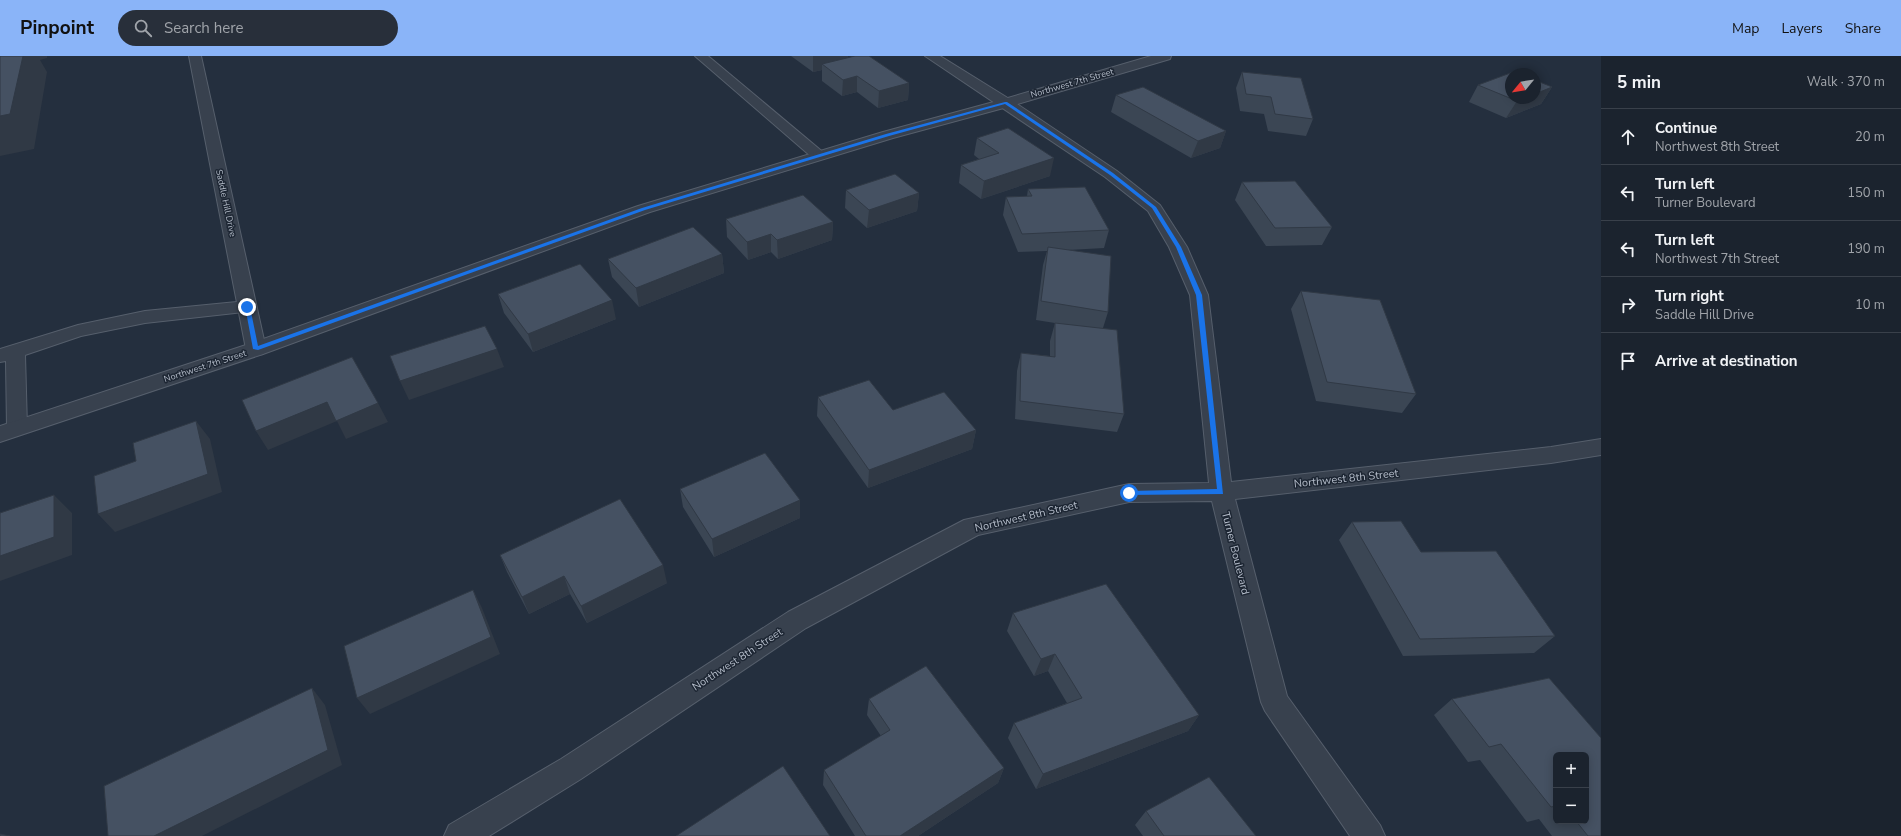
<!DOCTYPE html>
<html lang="en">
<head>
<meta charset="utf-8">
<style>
	:root { --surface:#1b232e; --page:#282f3a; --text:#f1f3f6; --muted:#a0a4aa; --line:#39404a; --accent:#8ab4f8 }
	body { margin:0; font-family:"Nunito Sans",sans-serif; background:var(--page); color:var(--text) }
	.controls { position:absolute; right:12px; bottom:12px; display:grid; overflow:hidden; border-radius:6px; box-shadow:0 2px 10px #0003 }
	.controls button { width:36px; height:36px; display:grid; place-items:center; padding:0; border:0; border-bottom:1px solid var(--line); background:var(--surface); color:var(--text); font:20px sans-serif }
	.compass { position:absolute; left:1505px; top:12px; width:36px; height:36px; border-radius:50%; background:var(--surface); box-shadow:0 2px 10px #0003; rotate:240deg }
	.stop { position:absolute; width:12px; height:12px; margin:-9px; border:3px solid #1a73e8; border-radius:50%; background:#fff }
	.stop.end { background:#1a73e8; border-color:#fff; box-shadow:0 1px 4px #0008 }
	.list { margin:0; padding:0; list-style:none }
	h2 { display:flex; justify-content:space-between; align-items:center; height:52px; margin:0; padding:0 16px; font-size:17px }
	h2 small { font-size:13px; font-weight:400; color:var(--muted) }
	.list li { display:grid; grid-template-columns:26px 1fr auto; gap:12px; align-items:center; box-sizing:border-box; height:56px; padding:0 16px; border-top:1px solid var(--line) }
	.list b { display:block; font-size:15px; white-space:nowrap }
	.list p { margin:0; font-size:13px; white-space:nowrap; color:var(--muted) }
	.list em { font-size:13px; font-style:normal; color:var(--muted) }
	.icon { flex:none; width:22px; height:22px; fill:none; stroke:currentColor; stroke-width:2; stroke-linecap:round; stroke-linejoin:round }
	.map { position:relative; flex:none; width:1601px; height:780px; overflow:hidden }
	header { display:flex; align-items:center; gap:24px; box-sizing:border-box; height:56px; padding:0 20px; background:var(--accent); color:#111 }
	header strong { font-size:19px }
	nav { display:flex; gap:22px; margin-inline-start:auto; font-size:14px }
	.search { width:280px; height:36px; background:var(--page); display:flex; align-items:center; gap:10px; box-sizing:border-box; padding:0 14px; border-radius:22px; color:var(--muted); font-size:15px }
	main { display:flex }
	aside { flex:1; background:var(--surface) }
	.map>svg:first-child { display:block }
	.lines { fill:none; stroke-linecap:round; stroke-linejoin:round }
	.service-casing { stroke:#565f6c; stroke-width:2 }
	.minor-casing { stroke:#565f6c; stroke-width:2 }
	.tertiary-casing { stroke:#565f6c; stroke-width:2 }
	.service { fill:#38414e; fill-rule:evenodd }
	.minor { fill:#38414e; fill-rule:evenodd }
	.tertiary { fill:#38414e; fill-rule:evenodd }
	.wall { fill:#3b4654; fill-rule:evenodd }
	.shaded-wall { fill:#303945 }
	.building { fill:#455162; stroke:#303945 }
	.route { fill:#1a73e8 }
	.labels { text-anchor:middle; stroke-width:3; stroke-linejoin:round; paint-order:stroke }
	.far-street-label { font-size:9px; fill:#b4bcc9; stroke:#1d2633 }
	.street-label { font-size:11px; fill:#b4bcc9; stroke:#1d2633 }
</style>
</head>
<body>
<header>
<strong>Pinpoint</strong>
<div class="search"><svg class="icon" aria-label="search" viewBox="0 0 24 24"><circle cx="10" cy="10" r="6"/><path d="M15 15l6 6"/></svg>Search here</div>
<nav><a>Map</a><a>Layers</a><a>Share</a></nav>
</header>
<main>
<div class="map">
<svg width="1601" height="780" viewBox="0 0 1601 780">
	<rect width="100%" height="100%" fill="#242f3e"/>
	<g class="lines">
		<defs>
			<path id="service" d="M695,0h13l116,97 2,3 -2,3h-10z
				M247,245l6,2 3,4 -3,4 -108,12 -64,13 -56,19 2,73 -3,5 -7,2 -7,-2 -3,-5 -1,-67 -6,1v-13l78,-24 67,-14z"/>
			<path id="minor" d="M189,0h12l65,293 -3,5 -7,1 -7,-1 -3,-5z
				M925,0h15l71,44 106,71 43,34 27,42 21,48 23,187 320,-35 50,-8v16l-50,8 -316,36 52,197 93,129 5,11h-35l-85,-125 -4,-9 -49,-201 -83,1 -151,33 -172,93 -225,151 -92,57h-45l5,-11 112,-66 227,-147 176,-92 165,-36 80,-1 -19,-188 -21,-48 -21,-36 -43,-34z"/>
			<path id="tertiary" d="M1151,0h20l-1,3 -159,47 -118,32 -243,74 -387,142 -263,88v-16l249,-82 389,-138 245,-74 118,-32z"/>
		</defs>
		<use href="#service" class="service-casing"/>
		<use href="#minor" class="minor-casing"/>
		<use href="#tertiary" class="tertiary-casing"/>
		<use href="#service" class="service"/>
		<use href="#minor" class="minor"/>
		<use href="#tertiary" class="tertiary"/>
	</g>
	<path class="wall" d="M791,0h57v2l61,25 -1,17 -30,8 -21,-16 -15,4 -20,-15v-11l-9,2z
		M1242,16l71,47 -7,17 -38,-5 -4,-17 -24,-3 -4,-23z
		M1478,29l74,2 -11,17 -35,14 -37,-16z
		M1116,39l110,36 -6,17 -29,10 -80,-46z
		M977,82l73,38 -69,23 -22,-16 2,-18 18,-6 -5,-4z
		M1242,126l90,45 -10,18 -56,1 -31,-46z
		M1028,133l81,41 -5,18 -36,2 40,62 -5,16 21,86 -7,18 -102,-13 2,-48 4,-18 29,3v-15l5,-18 -19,-3 7,-55 4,-14 -29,1 -15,-37 3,-18 21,-1z
		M846,134l73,3 -2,18 -50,17 -22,-20z
		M726,163l107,3 -1,18 -54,19 -7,-7 -23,8 -21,-23z
		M722,198l2,19 -85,34 -27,-30 -4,-18z
		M1301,235l115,103 -14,19 -86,-12 -25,-92z
		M498,238l118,25 -83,33 -29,-39z
		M818,341l75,13 83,20 -4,19 -104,39 -51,-72z
		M680,433l120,29 -86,39 -31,-50z
		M1352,466l69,30 134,84 -21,17 -131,3 -64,-116z
		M500,499l167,28 -80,40 -17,-29 -41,20 -22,-42z
		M1013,557l186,102 -11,16 -152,58 -28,-51 6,-15 53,-20 -19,-32 -14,5 -27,-45z
		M1549,622l52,60v98h-49l-13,-17 -12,3 -47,-62 -12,2 -34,-47 18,-16zM1556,699h30v66h-30z
		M869,643l135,69 -6,15 -80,53h-63l-32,-51 1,-15 57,-34 -14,-21z
		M1146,755l110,25h-113l-8,-11z"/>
	<path class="shaded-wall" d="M0,0h47v2l-7,2 7,12 -13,77 -34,7z
		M813,0h35v8h-26v6l-9,2z
		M857,20v16l-15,4 1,-16z
		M909,27l-1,17 -30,8 1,-17z
		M1552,31l-11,17 -35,14 11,-17 7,-3h11v-4z
		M1226,75l-6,17 -29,10 7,-17z
		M1054,102l-4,18 -69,23 3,-18z
		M919,137l-2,18 -50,17 2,-18z
		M833,166l-1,18 -54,19 -1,-19z
		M771,178v18l-23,8 -1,-18z
		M722,198l2,19 -85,34 -3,-19z
		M612,244l4,19 -83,33 -5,-18z
		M497,293l7,18 -95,33 -9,-19z
		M327,346l51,1 10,19 -42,17 -9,-18 -69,29 -12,-19z
		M196,365l14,18 12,53 -107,40 -17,-18z
		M976,374l-4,19 -104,39 1,-18z
		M54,439l18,18v42l-72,26v-25z
		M800,444v18l-86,39 -2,-18z
		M663,509l4,18 -80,40 -6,-17z
		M564,520l6,18 -41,20 -7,-17z
		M473,534l9,18 18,46 -130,60 -13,-16z
		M1055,598l-7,17 -14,5 7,-17z
		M312,632l13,17 17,60 -140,71h-48z
		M1199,659l-11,16 -152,58 7,-15z
		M1004,712l-6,15 -80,53h-18z"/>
	<path class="building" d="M0,0h23l-13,58 -10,2z
		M855,0h14l40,27 -30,8 -22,-15 -14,4 -21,-16z
		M1242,16l59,6 12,41 -38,-5 -4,-17 -25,-3z
		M1513,16l6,2h-8v24h13l-7,3 -39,-16z
		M1535,24l17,7 -17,7z
		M1143,31l83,44 -28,10 -82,-46z
		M1008,72l46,30 -70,23 -23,-16 38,-12 -22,-15z
		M895,118l24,19 -50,17 -23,-20z
		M1295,125l37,46 -57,1 -33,-46z
		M1085,131l24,43 -87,4 -16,-37 26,-1 -4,-7z
		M803,139l30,27 -56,18 -6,-6 -24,8 -21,-23z
		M693,171l29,27 -86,34 -28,-29z
		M1048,191l63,9 -3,56 -67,-11z
		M580,208l32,36 -84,34 -30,-40z
		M1301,235l79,9 36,94 -89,-12z
		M1055,267l62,7 7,84 -104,-13 1,-48 34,4z
		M485,270l12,23 -97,32 -10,-25z
		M352,301l26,46 -42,18 -9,-19 -71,29 -14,-31z
		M869,324l24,30 51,-18 32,38 -107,40 -51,-73z
		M196,365l12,53 -110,40 -4,-38 42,-15 -3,-18z
		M765,397l35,47 -88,39 -32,-50z
		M54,439v42l-54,19v-43z
		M620,443l43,66 -82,41 -17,-30 -42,21 -22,-42z
		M1401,465l20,31 75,-1 59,85 -135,3 -68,-117z
		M1106,528l93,131 -156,59 -29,-51 68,-25 -27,-44 -14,5 -28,-46z
		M473,534l18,47 -134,61 -13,-52z
		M926,610l78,102 -104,68h-34l-42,-66 66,-40 -21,-31z
		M1549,622l52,60v98h-13l-12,-15h10v-66h-30v51l-5,1 -50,-63 -12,3 -37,-48z
		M312,632l16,62 -174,86h-46l-4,-50z
		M783,710l47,70h-154z
		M1209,721l47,59h-92l-18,-25z
		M0,778l10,2h-10z"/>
	<path class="route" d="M1005,46h2l106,71 43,34 25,40 21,48 21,199 -97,1v-3l3,-1 88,-2 -21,-194 -20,-48 -24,-39 -42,-33 -105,-71 -116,32 -244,74 -387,140 -5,-1 -8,-43 5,1 8,39 384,-138 244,-74z"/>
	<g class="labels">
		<g class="far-street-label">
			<text transform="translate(1072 27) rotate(-16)" y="3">Northwest 7th Street</text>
			<text transform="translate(226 147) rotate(78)" y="3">Saddle Hill Drive</text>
			<text transform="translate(205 310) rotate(-18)" y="3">Northwest 7th Street</text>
		</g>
		<g class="street-label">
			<text transform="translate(1346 422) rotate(-6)" y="4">Northwest 8th Street</text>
			<text transform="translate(1026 460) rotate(-13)" y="4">Northwest 8th Street</text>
			<text transform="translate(1236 497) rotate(76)" y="4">Turner Boulevard</text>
			<text transform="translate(737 603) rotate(-33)" y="4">Northwest 8th Street</text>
		</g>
	</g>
</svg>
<div class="controls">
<button>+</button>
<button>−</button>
</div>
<svg class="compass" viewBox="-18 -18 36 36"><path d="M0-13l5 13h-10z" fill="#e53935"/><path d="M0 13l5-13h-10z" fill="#a0a4aa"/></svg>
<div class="stop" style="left:1129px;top:437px"></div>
<div class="stop end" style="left:247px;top:251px"></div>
</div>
<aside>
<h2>5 min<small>Walk · 370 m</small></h2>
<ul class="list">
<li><svg class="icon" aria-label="ahead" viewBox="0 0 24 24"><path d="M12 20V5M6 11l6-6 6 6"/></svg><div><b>Continue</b><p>Northwest 8th Street</p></div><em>20 m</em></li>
<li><svg class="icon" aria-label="left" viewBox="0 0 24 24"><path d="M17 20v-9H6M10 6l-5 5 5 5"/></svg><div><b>Turn left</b><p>Turner Boulevard</p></div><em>150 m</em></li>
<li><svg class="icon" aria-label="left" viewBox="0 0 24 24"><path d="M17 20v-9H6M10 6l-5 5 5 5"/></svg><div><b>Turn left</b><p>Northwest 7th Street</p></div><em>190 m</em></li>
<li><svg class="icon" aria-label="right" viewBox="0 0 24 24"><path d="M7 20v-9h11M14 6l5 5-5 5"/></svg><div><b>Turn right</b><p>Saddle Hill Drive</p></div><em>10 m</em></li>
<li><svg class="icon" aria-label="arrive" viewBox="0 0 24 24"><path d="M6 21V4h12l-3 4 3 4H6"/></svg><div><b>Arrive at destination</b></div></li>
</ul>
</aside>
</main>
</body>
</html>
